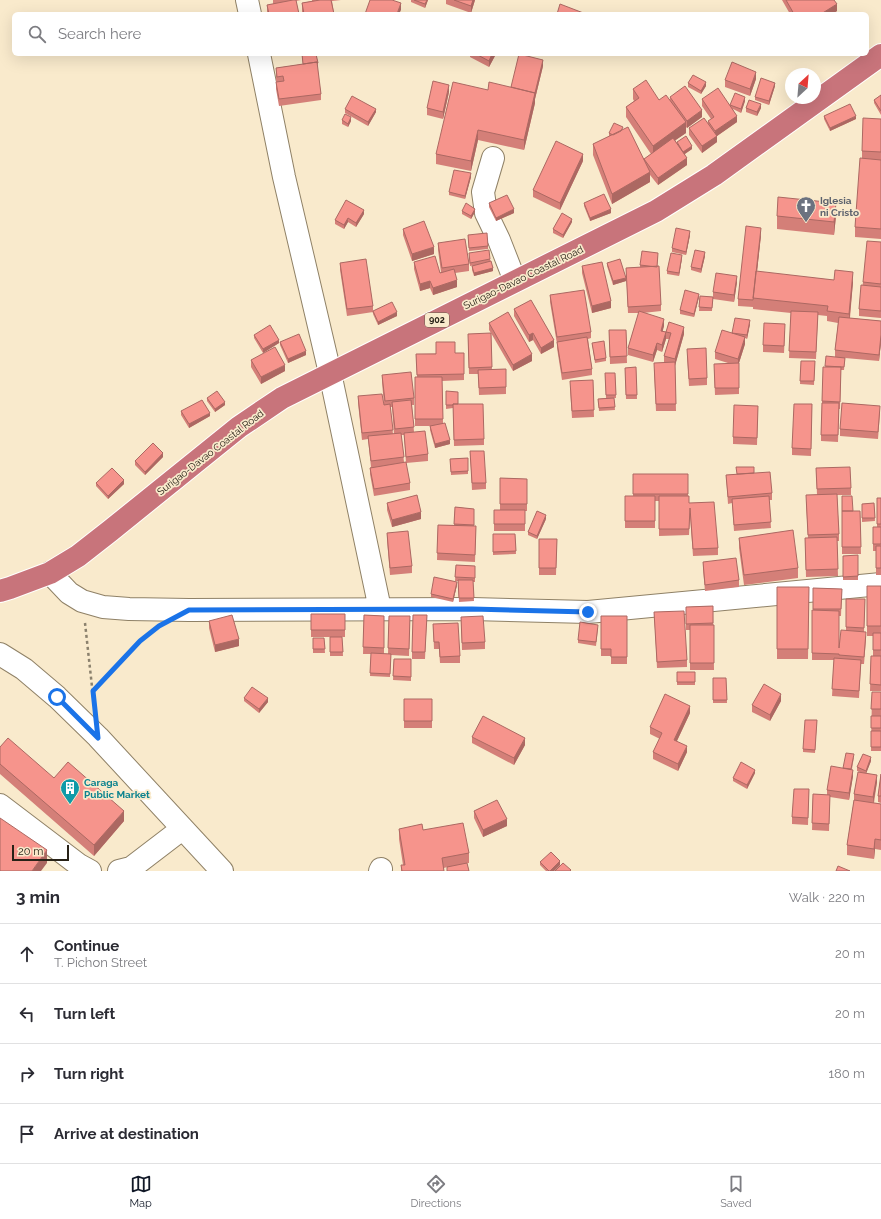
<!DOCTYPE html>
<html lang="en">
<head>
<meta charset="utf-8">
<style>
	:root { --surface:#fff; --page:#f2f2f3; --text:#2b2b33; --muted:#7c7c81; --line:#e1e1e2; --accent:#111827 }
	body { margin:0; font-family:Raleway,sans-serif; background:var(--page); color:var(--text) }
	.compass { position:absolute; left:785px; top:68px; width:36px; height:36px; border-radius:50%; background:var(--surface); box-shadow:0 4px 16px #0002; rotate:26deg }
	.scale { position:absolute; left:12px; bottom:10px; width:57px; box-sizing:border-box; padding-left:4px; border:2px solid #282217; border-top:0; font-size:11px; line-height:14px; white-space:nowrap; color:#282217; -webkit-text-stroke:3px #f9eacc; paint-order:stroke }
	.stop { position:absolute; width:12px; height:12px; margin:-9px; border:3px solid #1a73e8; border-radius:50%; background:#fff }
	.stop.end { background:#1a73e8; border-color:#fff; box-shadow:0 1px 4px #0008 }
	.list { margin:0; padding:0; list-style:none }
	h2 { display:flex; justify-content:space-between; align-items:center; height:52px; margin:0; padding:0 16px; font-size:17px }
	h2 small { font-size:13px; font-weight:400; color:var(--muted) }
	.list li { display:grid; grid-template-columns:26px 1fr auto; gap:12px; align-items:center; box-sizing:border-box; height:60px; padding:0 16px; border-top:1px solid var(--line) }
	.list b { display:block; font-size:15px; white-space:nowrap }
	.list p { margin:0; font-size:13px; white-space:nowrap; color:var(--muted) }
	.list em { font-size:13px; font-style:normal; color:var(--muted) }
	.icon { flex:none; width:22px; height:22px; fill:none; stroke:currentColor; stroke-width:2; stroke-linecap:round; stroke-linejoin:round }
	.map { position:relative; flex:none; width:881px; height:871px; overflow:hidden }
	.search { position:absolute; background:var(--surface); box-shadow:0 4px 16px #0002; left:12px; right:12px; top:12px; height:44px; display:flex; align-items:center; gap:10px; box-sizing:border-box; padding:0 14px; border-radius:6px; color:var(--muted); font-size:15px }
	.sheet { height:292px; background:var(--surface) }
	nav { display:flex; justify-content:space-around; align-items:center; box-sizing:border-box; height:56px; border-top:1px solid var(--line); background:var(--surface); font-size:11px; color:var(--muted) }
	nav a { display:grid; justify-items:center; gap:2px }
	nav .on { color:var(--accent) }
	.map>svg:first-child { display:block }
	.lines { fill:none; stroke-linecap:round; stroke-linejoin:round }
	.minor-casing { stroke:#8f8166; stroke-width:24 }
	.highway-casing { stroke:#fff; stroke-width:24 }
	.path { stroke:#8b816d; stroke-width:2.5; stroke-dasharray:3 3; stroke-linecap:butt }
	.minor { stroke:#fff; stroke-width:22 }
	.highway { stroke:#c8747b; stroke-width:22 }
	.wall { fill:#d47f78; fill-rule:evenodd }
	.shaded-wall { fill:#ac6862 }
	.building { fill:#f6948c; stroke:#ac6862 }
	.route { stroke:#1a73e8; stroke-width:5 }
	.labels { text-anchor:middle; stroke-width:3.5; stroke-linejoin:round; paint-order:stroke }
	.shield { fill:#f9eacc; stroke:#675e4d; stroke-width:1 }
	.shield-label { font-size:9px; font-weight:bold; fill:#282217 }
	.worship-label { font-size:10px; font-weight:bold; fill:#5b616d; stroke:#f9eacc; text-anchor:start }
	.street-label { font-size:10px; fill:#282217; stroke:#f9eacc }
	.culture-label { font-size:10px; font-weight:bold; fill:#0d838f; stroke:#f9eacc; text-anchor:start }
</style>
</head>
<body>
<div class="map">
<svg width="881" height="871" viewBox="0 0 881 871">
	<rect width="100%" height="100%" fill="#f9eacc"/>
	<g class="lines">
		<defs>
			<path id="minor" d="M247,0l3,14
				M259,54l25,123 46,196 50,236
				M493,158l-10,34 3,21 13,27 16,41
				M50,573l19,20 13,8 21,6 26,2 60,1 283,-1 116,3 293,-28
				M0,654l24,15 33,28 41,40 124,134
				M0,805l79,60 11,6
				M119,871l12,-3 51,-39
				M380,871l1,-2"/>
			<path id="highway" d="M0,591l10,-3 40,-15 28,-17 32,-25 129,-104 43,-29 374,-187 58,-36 167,-120"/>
		</defs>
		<use href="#minor" class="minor-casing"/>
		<use href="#highway" class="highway-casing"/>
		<path class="path" d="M85,623l9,82
			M93,690l47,-49 13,-10"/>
		<use href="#minor" class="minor"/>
		<use href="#highway" class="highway"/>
	</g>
	<path class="wall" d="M273,0h28l-5,1 3,13h-32v-9l6,-1z
		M312,0h29l-9,1 2,13h-32v-11l10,-2z
		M411,0h17l-3,8 -14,-6z
		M446,0h29l-4,13 -25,-9z
		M782,0h52l3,11 -5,3h-42z
		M302,54h14l2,9 -1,3 4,28v6l-42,6 -3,-17v-21l27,-4z
		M470,54h26l-7,13 -19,-10z
		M543,66l-8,33v4l-11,47 -46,-10 -7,31 -35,-7v-10l52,-64 23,-3z
		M756,79l-6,17 -25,-9v-7z
		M688,83l18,3 -5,8 -13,-7z
		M775,86l-6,19 -14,-5v-3z
		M633,89l26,11 11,-1v-2l32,20 -15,11 -1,-1v6l-11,7 2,3 15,6 -7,5 2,11 -29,20 -8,-10v7l-38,22 -19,-49v-11l16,-7v-4l14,-3 21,29 7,-5 -25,-37v-10l8,-6 -1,-2z
		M449,92l-6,27 -16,-4v-7z
		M881,95v20l-7,-12v-3z
		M702,99l28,6 15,-4 -4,12 -8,-4 4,13 -20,14v6l-15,11 -13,-18v-7l19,-5v-2l3,-2 -9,-13z
		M746,108h15l-4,8 -11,-4z
		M345,109l31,3 -8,14 -23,-13z
		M824,116l32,3 -26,12 -6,-12z
		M881,119v120l-26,-2v-10l7,-69v-7z
		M342,120l9,1 -3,6 -6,-3z
		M583,161l-23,49 -27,-13v-7z
		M471,177l-6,22 -16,-4v-3z
		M489,203l25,10 -18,8 -7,-14z
		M584,203l27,10 -21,8 -6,-15z
		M462,211l13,1 -4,7 -9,-5z
		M364,214l-8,13 -8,-5 -4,7 -9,-5v-4z
		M777,216h59l-2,19 -57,-6z
		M572,222l-9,16 -10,-5v-4z
		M403,229l31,25 -22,7 -9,-26z
		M468,235l20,11v3l-19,2z
		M690,235l-4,20 -14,-3v-4z
		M761,235l-4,37 96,10 -3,36 31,3v21l-2,19 -34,-3 -1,12h-3l-1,39h-1l-1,33 -17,-1v-6l1,-34 3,-34 10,-10v-7l3,-27 -11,-2v-5l-9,-1 -2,44 -27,-1 2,-45 -38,-4v-2l-15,-1v-7z
		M881,242v76l-22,-2v-7l4,-27z
		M438,243l31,21v7l-14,2 2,14 -24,8 -3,-7 -10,3 -6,-22v-7l26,11 1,-1 -3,-22z
		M469,253l21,6 3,12 -19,5 -2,-6v-4l6,-1 -8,1z
		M658,256l-1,11 4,38v6l-18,2 21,13 -2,5 4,1 3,-10 15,12 -9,31 1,46h-20l-2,-41 10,-7v-7l5,-17h-3l-4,13 -5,-2 -4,12 -25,-7v-7l11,-35h-11l-2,-45 14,-1v-2z
		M705,256l-4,17 -10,-3v-3z
		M682,258l-3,18 -12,-2v-3z
		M340,263l33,43v6l-26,4 -7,-46z
		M607,263l19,18 -13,4 -6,-19z
		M582,266l29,42 -19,5 -10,-40z
		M737,282l-3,20 -21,-3v-7z
		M550,295l41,37v6l-3,1 4,30v6l-30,5 -5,-32v-4l-7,-42z
		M700,296l13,1 -1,14h-13z
		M699,297l-5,20 -14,-3v-4z
		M514,309l40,38 -13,7 -8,-14 -4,2 -15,-26z
		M373,311l24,5 -19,9 -5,-11z
		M489,323l43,38 -19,10 -22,-38 1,37 14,-1v25l-27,1 -1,-21h-9l-1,-34 23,-7 -2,-3z
		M750,324l-3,15 -2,-1v6l-6,19v31l-24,1 -1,-25 14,-7 -13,-4v-7l17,-19z
		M609,330h17l1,33 -17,1z
		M785,331l-1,22 -21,-1v-7z
		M254,335l25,8 -16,10 -9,-15z
		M280,342l26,13 -18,8 -8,-18z
		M592,343l14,15v3l-11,2z
		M455,353l9,21v6l-22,1 1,42 7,21 -15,4 -5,-18v-4h2h-17v-49h2l-1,-23z
		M687,356l20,22v7l-18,1z
		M251,360l34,11 -24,13 -10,-17z
		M801,361h14l-1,24 -14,-1z
		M636,367l1,32h-11l-1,-31z
		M605,373h10l1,25h-2l1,12 -16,1 -1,-12 8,-1z
		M382,375l32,23v7h-2l2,27 14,22v7l-22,2 -2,-28h-3l3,27 6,21v7l-36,6 -4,-22v-6l1,-1 -3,-28 -6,1 -4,-37v-7l26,9 -2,-23zM390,407h2l2,27h-1z
		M593,380l1,37 -22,1 -2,-30z
		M446,391l12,13 26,35v6l-30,1 -1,-38 -7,1z
		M207,398l18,7 -10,7 -8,-11z
		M812,404l-1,52 -19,-1v-7z
		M758,406l-1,39 -24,-1v-7z
		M181,411l29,5 -21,12 -8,-13z
		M880,413l-2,26 -38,-3v-7z
		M470,451l16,32v6l-14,1z
		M163,457l-18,18 -10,-10v-4z
		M468,458v16l-17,1 -1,-16z
		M816,468l35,20v7h-14l2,39v7h-2l1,35 -32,1 -1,-39h3l-2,-36 11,-7z
		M754,473l18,20v7h-3l2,28 -37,3 -2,-28 -4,1 -2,-29z
		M633,474h55v22l1,7 29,45v7l-25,1 -3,-41 -1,20 -30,1v-35h-4v27h-30v-32h8z
		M500,478l27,1v32h-2v20h-31v-21h6z
		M96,483l28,1 -16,15 -12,-13z
		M877,498h4v77h-5v-24h-3v-24h4z
		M387,503l34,16 -29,8 -5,-17z
		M874,503l1,18 -13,1v-18z
		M455,507l19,2v17h2l-1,36 -38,-2 1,-35h16z
		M842,511h18l1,43h-19z
		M546,519l-9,20 -9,-4v-3z
		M387,533l25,33v7l-22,2 -3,-35z
		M493,534h22l1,20 -23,1z
		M739,538l59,30v10l-54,7 -5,-37z
		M539,539h18l-1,36h-17z
		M858,555v25h-15v-24z
		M703,562l36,18v7l-34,4 -2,-22z
		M456,565l19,1v16h-2l1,19 -15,1 -1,-21h-3z
		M457,585l-4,17 -22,-5v-3z
		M867,586h14v105h-11l1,-35h2v-20h-6z
		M777,587h32l-1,72h-31z
		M813,588l29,1 -1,27h-2v31l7,-16v-32h19l-1,33 2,7 -2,25h-3l-2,34 -27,-2 2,-36h-22v-50h1z
		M713,606l1,64h-24v-40h-4v-23z
		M654,612l33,48v7l-30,1z
		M311,614h34v23h-34z
		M364,615l20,1v38h4l1,-38h21l-1,40 -18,-1 -1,22 -20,-1 1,-22h-8z
		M427,615l-2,44h-13v-7z
		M601,616h26v48h-16v-8h-10z
		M461,617l24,25v7l-23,1z
		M209,621l30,25 -24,6 -6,-24z
		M433,624l27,32v7h-20l-1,-14h-5z
		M598,628l-2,18 -18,-3v-3z
		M330,637h12l1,19h-13z
		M313,638h11l1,15h-12z
		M394,659h17v22l-18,-1z
		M677,672h18v13h-18z
		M713,678h13l1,25h-14z
		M872,692h9v59h-10z
		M244,698l24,4 -9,11 -15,-12z
		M404,699h28v29h-28z
		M781,701l-11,20 -18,-9v-7z
		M690,713l-13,28 10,11 -9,19 -25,-12v-7l7,-13 -10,-5v-7z
		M817,720l-2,33 -12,-1v-3z
		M472,737l53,8 -11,20 -42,-22z
		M0,747l54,31 70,43 -30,35 -94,-82z
		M854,757l-2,12 1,7 -4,24 -19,-3 -1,34 -17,-1 1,-36 14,1v-5l16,-22z
		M871,761l-5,12 11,9 -3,21 7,1v46l-6,-1 -1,10 -27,-4v-10l7,-45v-6l6,-22 -3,-1v-4z
		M755,773l-8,16 -14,-8v-3z
		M881,774v29l-3,-1v-6z
		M809,789l-1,36 -16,-1v-7z
		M474,811l33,15 -24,11 -9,-19z
		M399,829l24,1 46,23v10h-2l2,8h-22v-4l-3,1v3h-43v-6h2l-4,-26z
		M540,862l20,3 -6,6h-8l-6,-6z"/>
	<path class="shaded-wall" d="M427,0h1l-3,8v-4z
		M473,0h2l-4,13v-7z
		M401,3v7l-2,4h-2z
		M837,4v7l-5,3h-11z
		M492,54h4l-7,13v-6z
		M543,60v6l-8,33v-6z
		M756,72v7l-6,17v-7z
		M706,82v4l-5,8v-3z
		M775,83v3l-6,19v-4z
		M449,85v7l-6,27v-7z
		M535,93v10l-11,47v-10z
		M745,97v4l-4,12v-4z
		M761,104v4l-4,8v-4z
		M376,109v3l-8,14v-4z
		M702,110v7l-15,11v-7z
		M737,116v6l-20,14v6l-15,11v-7l13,-9v-6z
		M856,116v3l-26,12v-3z
		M351,117v4l-3,6v-3z
		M686,122v11l-33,23v-10z
		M478,130v10l-7,31v-10z
		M692,146v3l-9,6v-3z
		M583,154v7l-23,49v-7z
		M687,158v7l-29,20v-7z
		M650,172v10l-38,22v-10z
		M471,173v4l-6,22v-3z
		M836,203v13l-2,19v-13z
		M475,209v3l-4,7v-3z
		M514,209v4l-18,8v-3z
		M611,209v4l-21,8v-3z
		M364,210v4l-8,13v-4z
		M348,218v4l-4,7v-4z
		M572,219v3l-9,16v-3z
		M761,228v7l-7,64 -1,-1z
		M690,231v4l-4,20v-3z
		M434,247v7l-22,7v-7z
		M705,252v4l-4,17v-4z
		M682,255v3l-3,18v-3z
		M493,268v3l-19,5v-3z
		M853,272v10l-4,42v-10z
		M737,276v6l-3,20v-7z
		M626,278v3l-13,4v-4z
		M457,280v7l-24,8v-7z
		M430,281v7l-10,3v-7z
		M699,294v3l-5,20v-3z
		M611,301v7l-19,5v-7z
		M397,312v4l-19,9v-3z
		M664,319v7l-3,12v-7z
		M750,320v4l-3,15v-4z
		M684,327v7l-9,32v-7z
		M666,332v7l-4,13v-7z
		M533,333v7l-4,2v-7z
		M881,335v7l-2,19v-6z
		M745,337v7l-7,22v-7z
		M279,340v3l-16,10v-4z
		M554,340v7l-13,7v-6z
		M657,343v7l-4,12v-7z
		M306,351v4l-18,8v-4z
		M532,354v7l-19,10v-6z
		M285,365v6l-24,13v-7z
		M225,402v3l-10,7v-3z
		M210,413v3l-21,12v-4z
		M450,440v4l-15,4v-4z
		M163,453v4l-18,18v-3z
		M124,480v4l-16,15v-3z
		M421,512v7l-29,8v-7z
		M546,515v4l-9,20v-3z
		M457,582v3l-4,17v-3z
		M239,639v7l-24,6v-7z
		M781,694v7l-11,20v-6z
		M268,698v4l-9,11v-4z
		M690,706v7l-16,34v-7z
		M525,738v7l-11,20v-7z
		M687,746v6l-9,19v-7z
		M871,757v4l-5,13v-3z
		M755,770v3l-8,16v-4z
		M853,770v6l-4,24v-7z
		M877,775v7l-4,22v-7z
		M124,811v10l-30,35v-11z
		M507,819v7l-24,11v-7z
		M875,839v10l-1,10v-10z
		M47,850v13l-6,8h-9z
		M560,861v4l-6,6h-4z"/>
	<path class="building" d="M293,0h3l3,14h-30l-2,-9z
		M320,0h11l3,14h-30l-2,-11z
		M370,0h22l9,3 -4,11h-32z
		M414,0h13l-2,4z
		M454,0h19l-2,6z
		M786,0h48l3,4 -16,10h-27z
		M560,4l26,10h-29z
		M302,54h14l2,9h-1v-1l-14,2z
		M476,54h16l-3,7z
		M519,54l24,6 -8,33 -24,-6z
		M317,62l4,32 -42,5 -3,-17 8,-1 -1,-5 -6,1 -1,-9z
		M732,62l24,10 -6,17 -25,-9z
		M693,75l13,7 -5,9 -13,-8z
		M761,78l14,5 -6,18 -14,-4z
		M646,80l13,20 7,-5 20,27 -33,24 -27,-39 13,-9 -6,-9z
		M433,81l16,4 -6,27 -16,-4z
		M453,82l35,8 1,-8 46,11 -11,47 -46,-10 -7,31 -35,-7z
		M685,86l17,24 -15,11 -17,-24z
		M718,88l19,28 -22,15 -7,-10 6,-4 -12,-18z
		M735,93l10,4 -4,12 -11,-4z
		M881,95v16l-7,-11z
		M352,96l24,13 -8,13 -23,-13z
		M749,100l12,4 -4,8 -11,-4z
		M850,104l6,12 -26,12 -6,-12z
		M345,114l6,3 -3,7 -6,-4z
		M704,118l13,18 -15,10 -13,-18z
		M863,118l18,1v33l-19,-1z
		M614,123l9,4 -2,4 -8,4 -4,-2z
		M628,127l22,45 -38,22 -19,-50z
		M686,136l6,10 -9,6 -6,-10z
		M673,138l14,20 -29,20 -14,-19z
		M556,141l27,13 -23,49 -27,-13z
		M860,158l21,2v69l-26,-2z
		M454,170l17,3 -6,23 -16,-4z
		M604,194l7,15 -21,9 -6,-15z
		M507,195l7,14 -18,9 -7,-15z
		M778,197l58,6 -2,19 -57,-6z
		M346,200l18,10 -8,13 -8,-5 -4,7 -9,-5z
		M466,203l9,6 -4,7 -9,-5z
		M562,213l10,6 -9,16 -10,-6z
		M424,221l10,26 -22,7 -9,-25z
		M746,226l15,2 -8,72 -15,-1z
		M676,228l14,3 -4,21 -14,-4z
		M487,233l1,13 -19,2 -1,-13z
		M465,239l4,25 -27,4 -4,-25z
		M867,241l14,1v42l-18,-2z
		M489,250l1,9 -20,4 -1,-10z
		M695,250l10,2 -4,17 -10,-2z
		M642,251l16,2 -1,14 -17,-2z
		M671,253l11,2 -3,18 -12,-2z
		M435,256l5,17 14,-4 3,11 -24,8 -3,-7 -10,3 -6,-22z
		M366,259l7,47 -26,3 -7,-46z
		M620,259l6,19 -13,3 -6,-18z
		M491,261l2,7 -19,5 -2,-7z
		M602,262l9,39 -19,5 -10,-40z
		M659,266l2,39 -33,2 -2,-39z
		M835,270l18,2 -4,42 -22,-3 1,-5 -75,-8 3,-27 78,9z
		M716,273l21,3 -3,19 -21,-3z
		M861,285l20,2v24l-22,-2z
		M584,290l7,42 -34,5 -7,-42z
		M685,290l14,4 -5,20 -14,-4z
		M700,296l13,1 -1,11 -13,-1z
		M531,300l23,40 -13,8 -8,-15 -4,2 -15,-26z
		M392,302l5,10 -19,10 -5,-11z
		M639,311l25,8 -3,12 5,1 -4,13 -5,-2 -4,12 -25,-7z
		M791,311l27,1 -2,40 -27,-1z
		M508,312l24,42 -19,11 -24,-42z
		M839,317l42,4v14l-2,20 -44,-5z
		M735,318l15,2 -3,15 -15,-2z
		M669,322l15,5 -9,32 -11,-3 7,-23 -5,-1z
		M764,323l21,1 -1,22 -21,-1z
		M270,325l9,15 -16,9 -9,-14z
		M609,330h17l1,26 -17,1z
		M722,330l23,7 -7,22 -23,-7z
		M491,333l1,34 -23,1 -1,-34z
		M299,334l7,17 -18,8 -8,-17z
		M587,337l5,32 -30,4 -5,-31z
		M604,341l2,17 -11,2 -3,-17z
		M436,342h19v11h9v21l-47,1 -1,-21h20z
		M275,347l10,18 -24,12 -10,-17z
		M706,348l1,30 -18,1 -2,-30z
		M826,356l19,2 -1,9 -19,-1z
		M801,361h14l-1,20h-14z
		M675,362l1,42h-20l-2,-41z
		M739,363v25h-24l-1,-24z
		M636,367l1,28h-11l-1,-27z
		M823,367h18l-1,35 -18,-1z
		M506,369v18l-27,1 -1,-18z
		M411,372l3,26 -29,3 -3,-26z
		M605,373h10l1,22h-10z
		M415,377h27l1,42h-28z
		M593,380l1,30 -22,1 -2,-30z
		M217,391l8,11 -10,7 -8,-11z
		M446,391l12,1v12h-5v1h-7z
		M382,394l2,11 6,-1 3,26 -31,3 -4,-37z
		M614,398l1,9 -16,1 -1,-9z
		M202,400l8,13 -21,11 -8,-13z
		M411,400l3,27 -19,2 -3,-27z
		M822,403h17l-1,32h-17z
		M842,403l38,3 -2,26 -38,-3z
		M453,404h30l1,35 -30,1z
		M794,404h18l-1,45 -19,-1z
		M734,405l24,1 -1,32 -24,-1z
		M445,423l5,17 -15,4 -5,-18z
		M425,431l3,23 -22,3 -2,-24z
		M401,433l3,24 -33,4 -3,-25z
		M153,443l10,10 -18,19 -10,-11z
		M470,451h14l2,32h-14z
		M468,458v13l-17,1 -1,-13z
		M406,462l4,21 -36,6 -4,-21z
		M736,467h18v6l-17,1z
		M850,467l1,21 -34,1 -1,-21z
		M112,468l12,12 -16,16 -12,-13z
		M770,472l2,21 -44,4 -2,-22z
		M633,474h55v20h-55z
		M500,478l27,1v25h-27z
		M837,494l2,40 -31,1 -2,-40z
		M417,495l4,17 -29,8 -5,-17z
		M625,496h30v25h-30z
		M659,496h30v7l25,-1 4,46 -25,1 -3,-41 -1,21h-30z
		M769,496l2,26 -37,3 -2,-26z
		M842,496h10l1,15h-11z
		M877,498h4v26h-4z
		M874,503l1,15h-13v-14z
		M455,507l19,2v16l-20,-1z
		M494,510h31v14h-31z
		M537,511l9,4 -9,21 -9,-4z
		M842,511h18l1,36h-19z
		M438,525l38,1 -1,29 -38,-2z
		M873,527h8v17h-8z
		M793,530l5,38 -54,7 -5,-37z
		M408,531l4,35 -22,2 -3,-35z
		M493,534h22l1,17 -23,1z
		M837,537l1,32 -32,1 -1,-32z
		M539,539h18l-1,29h-17z
		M876,546h5v22h-5z
		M858,555v21l-15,1v-21z
		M736,558l3,22 -34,5 -2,-23z
		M456,565l19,1v12l-20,-1z
		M434,577l23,5 -4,17 -22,-5z
		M458,580h15l1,18h-15z
		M867,586h14v40h-14z
		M777,587h32l-1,62h-31z
		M813,588l29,1 -1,20h-28z
		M846,599h19l-1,29 -18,-1z
		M713,606v17l-27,1v-17z
		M812,610l27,1v37l2,-18 25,2 -2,25 -25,-2v-1l-27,-1z
		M684,611l3,49 -30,2 -3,-50z
		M311,614h34v16h-34z
		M232,615l7,24 -24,6 -6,-24z
		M364,615l20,1v32l-21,-1z
		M413,615h14l-2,37h-13z
		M389,616h21l-1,33 -21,-1z
		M483,616l2,26 -23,1 -1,-26z
		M601,616h26v41h-16v-8h-10z
		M580,622l18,3 -2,17 -18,-2z
		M458,623l2,33 -20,1 -1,-15h-5l-1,-18z
		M690,625h24v38h-24z
		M873,633h8v17h-8z
		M330,637h12l1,15h-13z
		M313,638h11l1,11h-12z
		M371,653l20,1 -1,20 -20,-1z
		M871,656h10v29l-11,-1z
		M834,658l27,2 -2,31 -27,-2z
		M394,659h17v18l-18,-1z
		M677,672h18v10h-18z
		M713,678h13l1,22h-14z
		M764,684l17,10 -11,21 -18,-10z
		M252,687l16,11 -9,11 -15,-11z
		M872,692h9v17h-10z
		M665,694l25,12 -16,34 13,6 -9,18 -25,-12 9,-19 -12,-6z
		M404,699h28v22h-28z
		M483,716l42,22 -11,20 -42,-21z
		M871,716h10v12h-10z
		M805,720h12l-2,30 -12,-1z
		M871,731h10v16h-10z
		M8,738l46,40 14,-16 56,49 -30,34 -94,-81v-17z
		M846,753l8,1 -3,15 -8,-1z
		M863,754l8,3 -5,14 -9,-4z
		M741,762l14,8 -8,15 -14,-7z
		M831,766l22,4 -4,23 -22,-3z
		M858,772l19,3 -4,22 -19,-3z
		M881,774v22h-3z
		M794,789h15l-1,29 -16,-1z
		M813,794l17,1 -1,29 -17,-1z
		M497,800l10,19 -24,11 -9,-19z
		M854,800l27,4v36l-6,-1 -1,10 -27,-4z
		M0,818l47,32 -15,21h-32z
		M463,823l6,30 -27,5 2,13h-42l-1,-6h4l-6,-36 23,-5 1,6z
		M551,852l9,9 -10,10h-1l-9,-9z
		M467,863l2,8h-22v-4z
		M563,863l8,7 -1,1h-15z
		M838,866l12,5h-14z"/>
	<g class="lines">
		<path class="route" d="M57,697l41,41 -5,-47 47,-50 19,-15 30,-16 283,-1 116,3"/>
	</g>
	<defs>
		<symbol id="church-pin" viewBox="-11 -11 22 30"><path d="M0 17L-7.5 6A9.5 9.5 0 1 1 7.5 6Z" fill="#6b7280" stroke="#f9eacc"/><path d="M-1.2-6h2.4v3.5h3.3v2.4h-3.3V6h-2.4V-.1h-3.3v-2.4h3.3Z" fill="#fff"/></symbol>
		<symbol id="building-pin" viewBox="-11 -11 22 30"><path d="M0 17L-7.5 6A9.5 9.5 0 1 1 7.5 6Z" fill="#0f9aa8" stroke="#f9eacc"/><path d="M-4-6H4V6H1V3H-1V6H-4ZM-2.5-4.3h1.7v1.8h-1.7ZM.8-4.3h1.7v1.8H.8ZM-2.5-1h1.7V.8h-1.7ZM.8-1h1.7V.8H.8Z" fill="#fff"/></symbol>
	</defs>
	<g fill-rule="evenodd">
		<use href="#church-pin" x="795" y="195" width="22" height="30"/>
		<use href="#building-pin" x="59" y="777" width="22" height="30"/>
	</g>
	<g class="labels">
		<rect class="shield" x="425" y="313" width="24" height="14" rx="3"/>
		<g class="shield-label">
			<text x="437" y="323">902</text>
		</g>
		<g class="worship-label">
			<text x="820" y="204">Iglesia<tspan x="820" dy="12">ni Cristo</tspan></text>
		</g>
		<g class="street-label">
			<text transform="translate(523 277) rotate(-26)" y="4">Surigao-Davao Coastal Road</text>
			<text transform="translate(210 452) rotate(-38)" y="4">Surigao-Davao Coastal Road</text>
		</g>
		<g class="culture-label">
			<text x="84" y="786">Caraga<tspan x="84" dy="12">Public Market</tspan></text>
		</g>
	</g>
</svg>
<svg class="compass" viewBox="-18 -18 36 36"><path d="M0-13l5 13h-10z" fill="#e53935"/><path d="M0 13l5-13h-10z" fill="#7c7c81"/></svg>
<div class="scale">20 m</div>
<div class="stop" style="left:57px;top:697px"></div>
<div class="stop end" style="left:588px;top:612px"></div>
<div class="search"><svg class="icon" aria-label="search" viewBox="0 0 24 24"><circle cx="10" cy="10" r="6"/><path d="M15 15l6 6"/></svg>Search here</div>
</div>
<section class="sheet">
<h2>3 min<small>Walk · 220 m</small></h2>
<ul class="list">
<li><svg class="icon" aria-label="ahead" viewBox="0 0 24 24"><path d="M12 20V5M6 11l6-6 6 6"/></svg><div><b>Continue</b><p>T. Pichon Street</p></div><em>20 m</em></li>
<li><svg class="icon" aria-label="left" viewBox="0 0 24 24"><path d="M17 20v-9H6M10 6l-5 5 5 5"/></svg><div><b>Turn left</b></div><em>20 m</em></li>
<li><svg class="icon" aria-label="right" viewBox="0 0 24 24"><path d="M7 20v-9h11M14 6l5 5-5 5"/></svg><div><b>Turn right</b></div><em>180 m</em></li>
<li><svg class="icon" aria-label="arrive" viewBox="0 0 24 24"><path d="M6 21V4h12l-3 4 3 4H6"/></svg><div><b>Arrive at destination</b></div></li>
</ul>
</section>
<nav>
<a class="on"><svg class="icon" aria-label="map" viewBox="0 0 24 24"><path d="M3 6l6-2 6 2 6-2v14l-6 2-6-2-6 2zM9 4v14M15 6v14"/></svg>Map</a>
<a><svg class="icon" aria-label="directions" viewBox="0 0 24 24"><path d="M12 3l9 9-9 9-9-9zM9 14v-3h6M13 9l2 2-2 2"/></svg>Directions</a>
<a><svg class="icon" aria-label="saved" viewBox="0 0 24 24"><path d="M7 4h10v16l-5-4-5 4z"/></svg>Saved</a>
</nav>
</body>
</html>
